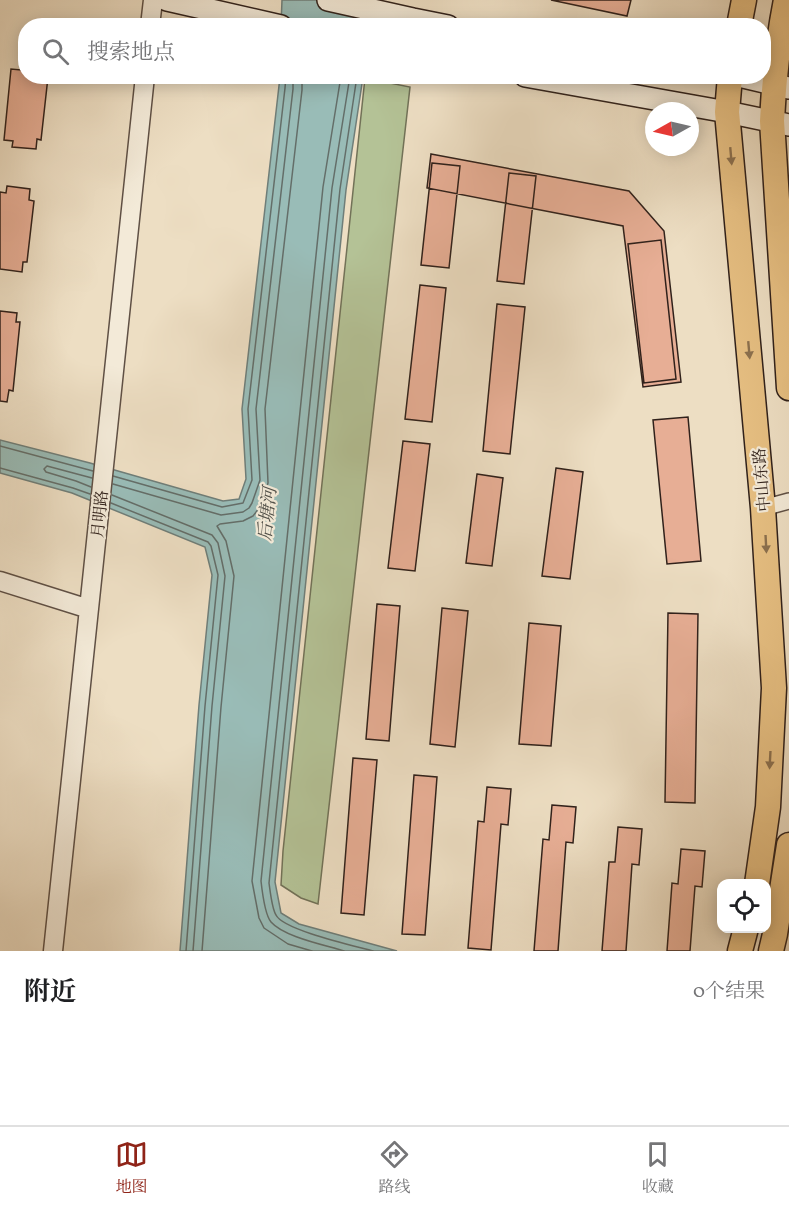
<!DOCTYPE html>
<html lang="zh">
<head>
<meta charset="utf-8">
<style>
	:root { --surface:#fff; --page:#f6f6f6; --text:#202124; --muted:#757577; --line:#e0e0e0; --accent:#8f2418 }
	body { margin:0; font-family:Vollkorn,"Noto Serif SC",serif; background:var(--page); color:var(--text) }
	.controls { position:absolute; right:18px; bottom:18px; display:grid; overflow:hidden; border-radius:12px; box-shadow:0 3px 15px #0003 }
	.controls button { width:54px; height:54px; display:grid; place-items:center; padding:0; border:0; border-bottom:2px solid var(--line); background:var(--surface); color:var(--text); font:30px sans-serif }
	.compass { position:absolute; left:645px; top:102px; width:54px; height:54px; border-radius:50%; background:var(--surface); box-shadow:0 3px 15px #0003; rotate:262deg }
	.list { margin:0; padding:0; list-style:none }
	h2 { display:flex; justify-content:space-between; align-items:center; height:78px; margin:0; padding:0 24px; font-size:26px }
	h2 small { font-size:20px; font-weight:400; color:var(--muted) }
	.icon { flex:none; width:33px; height:33px; fill:none; stroke:currentColor; stroke-width:2; stroke-linecap:round; stroke-linejoin:round }
	.map { position:relative; flex:none; width:789px; height:951px; overflow:hidden }
	.search { position:absolute; background:var(--surface); box-shadow:0 3px 15px #0003; left:18px; right:18px; top:18px; height:66px; display:flex; align-items:center; gap:15px; box-sizing:border-box; padding:0 21px; border-radius:24px; color:var(--muted); font-size:22px }
	.sheet { height:174px; background:var(--surface) }
	nav { display:flex; justify-content:space-around; align-items:center; box-sizing:border-box; height:84px; border-top:2px solid var(--line); background:var(--surface); font-size:16px; color:var(--muted) }
	nav a { display:grid; justify-items:center; gap:3px }
	nav .on { color:var(--accent) }
	.map>svg:first-child { display:block }
	.green { fill:#b4c296; stroke:#727258; stroke-width:1.5 }
	.water { fill:#99bcb7; stroke:#6f7e79; stroke-width:1.5 }
	.lines { fill:none; stroke-linecap:round; stroke-linejoin:round }
	.shore { stroke:#646e69; stroke-width:1.5 }
	.building { fill:#e7ae95; stroke:#30211b; stroke-width:1.5 }
	.minor-casing { stroke:#5f5045; stroke-width:18 }
	.tertiary-casing { stroke:#5f5045; stroke-width:21 }
	.secondary-casing { stroke:#30211b; stroke-width:24 }
	.primary-casing { stroke:#30211b; stroke-width:27 }
	.minor { stroke:#f3ead8; stroke-width:15 }
	.tertiary { stroke:#f3ead8; stroke-width:18 }
	.secondary { stroke:#f3ead8; stroke-width:21 }
	.primary { stroke:#e6bf82; stroke-width:24 }
	.oneway { fill:#8b704e }
	.labels { text-anchor:middle; stroke-width:4.5; stroke-linejoin:round; paint-order:stroke }
	.street-label { font-size:16px; fill:#30211b; stroke:#f3ead8 }
	.water-label { font-size:18px; font-style:italic; fill:#50504a; stroke:#f3ead8 }
</style>
</head>
<body>
<div class="map">
<svg width="789" height="951" viewBox="0 0 789 951">
	<rect width="100%" height="100%" fill="#eddec3"/>
	<filter id="stains"><feTurbulence type="fractalNoise" baseFrequency=".00333" numOctaves="4"/><feColorMatrix values="0 0 0 0 .2 0 0 0 0 .09 0 0 0 0 .02 0 0 0 .5 -.17"/></filter>
	<radialGradient id="worn" r=".72"><stop offset=".6" stop-color="#630" stop-opacity="0"/><stop offset="1" stop-color="#630" stop-opacity=".3"/></radialGradient>
	<path class="green" d="M365,78l45,9 -92,817 -17,-6 -20,-13 2,-34z"/>
	<path class="water" d="M282,0h93l-4,25 -90,1z
		M280,77h83l-17,113 -71,692 6,31 18,11 98,27h-217l19,-246 13,-130 -7,-28 -133,-54 -72,-20v-33l90,23 133,38 16,-2 7,-20 -4,-70z"/>
	<g class="lines">
		<path class="shore" d="M357,76l-17,113 -71,694c1,7 3,26 7,32 7,15 79,31 97,36
			M0,446l93,25
			M0,468l73,20 17,6
			M113,476l109,31 21,-4 9,-23 -4,-71 37,-321 1,-12
			M113,484l108,31 22,-3 6,-4 3,-5 8,-23 -4,-71 37,-320v-13
			M91,487l-15,-6 -30,-9 -2,-3 3,-3 45,12
			M112,495l100,40 6,8 7,33 -13,130 -19,245
			M111,503l97,39 3,4 7,29 -13,131 -19,245
			M202,951l19,-244 13,-131 -8,-35 -9,-15 3,-2 23,-3 10,-5 7,-9 8,-24 -3,-74 37,-319v-14
			M312,951l-24,-7 -24,-16 -5,-10 -7,-37 71,-694 18,-111
			M344,951c-19,-6 -60,-14 -73,-29 -6,-7 -9,-32 -10,-41l71,-693 18,-112"/>
	</g>
	<path class="building" d="M551,0h80l-4,16z
		M21,65h5v11l22,1 -7,63 -4,-1 -1,10 -24,-2 1,-6 -9,-1 7,-71 10,1z
		M431,154l198,37 35,40 17,151 -38,5 -20,-161 -196,-38z
		M432,163l28,3 -11,102 -28,-3z
		M509,173l27,3 -12,108 -27,-3z
		M7,186l23,3 -1,11 5,1 -7,61h-4l-1,10 -22,-3v-77l6,1z
		M661,240l15,139 -32,4 -16,-139z
		M420,285l26,3 -14,134 -27,-3z
		M497,304l28,3 -15,147 -27,-3z
		M0,311l17,2 -1,9h4l-7,69 -4,-1 -2,12 -7,-1z
		M688,417l13,144 -34,3 -14,-144z
		M403,441l27,3 -15,127 -27,-3z
		M556,468l27,4 -13,107 -28,-3z
		M477,474l26,4 -11,88 -26,-3z
		M377,604l23,2 -11,135 -23,-2z
		M442,608l26,3 -13,136 -25,-3z
		M668,613l30,1 -3,189 -30,-1z
		M529,623l32,3 -10,120 -32,-2z
		M353,758l24,2 -13,155 -23,-2z
		M414,775l23,2 -12,158 -23,-1z
		M487,787l24,2 -3,36 -7,-1 -10,126 -23,-2 10,-127 6,1z
		M552,805l24,2 -3,36 -7,-1 -8,109h-24l9,-112 6,1z
		M618,827l24,2 -3,36 -7,-1 -6,87h-24l7,-89h6z
		M681,849l24,2 -3,36 -7,-1 -5,65h-23l5,-68 6,1z"/>
	<g class="lines">
		<defs>
			<path id="minor" d="M763,508l26,-7"/>
			<path id="tertiary" d="M150,26l3,-26
				M0,581l89,28
				M53,951l92,-875"/>
			<path id="secondary" d="M167,0l114,26
				M328,0l85,19 35,7
				M525,76l202,36 62,13
				M739,76l50,12"/>
			<path id="primary" d="M786,0c-8,40 -12,81 -14,121l17,267
				M739,26l5,-26
				M730,76l-3,36 36,396 11,180 -6,119 -11,77
				M740,951l6,-23
				M771,951l4,-17 14,-89"/>
		</defs>
		<use href="#minor" class="minor-casing"/>
		<use href="#tertiary" class="tertiary-casing"/>
		<use href="#secondary" class="secondary-casing"/>
		<use href="#primary" class="primary-casing"/>
		<use href="#minor" class="minor"/>
		<use href="#tertiary" class="tertiary"/>
		<use href="#secondary" class="secondary"/>
		<use href="#primary" class="primary"/>
	</g>
	<defs><path id="oneway-solid" d="M-6-.8H1V-3.2L6.5 0L1 3.2V.8H-6Z" transform="scale(1.5)"/></defs>
	<g class="oneway">
		<use href="#oneway-solid" transform="translate(731 156) rotate(85)"/>
		<use href="#oneway-solid" transform="translate(749 350) rotate(85)"/>
		<use href="#oneway-solid" transform="translate(766 544) rotate(87)"/>
		<use href="#oneway-solid" transform="translate(770 760) rotate(93)"/>
	</g>
	<g class="labels">
		<g class="street-label">
			<text transform="translate(761 480) rotate(-95)" y="6">中山东路</text>
			<text transform="translate(99 514) rotate(-84)" y="6">月明路</text>
		</g>
		<g class="water-label">
			<text transform="translate(267 514) rotate(-84)" y="6">后塘河</text>
		</g>
	</g>
	<rect width="100%" height="100%" filter="url(#stains)"/>
	<rect width="100%" height="100%" fill="url(#worn)"/>
</svg>
<div class="controls">
<button><svg class="icon" aria-label="locate" viewBox="0 0 24 24"><circle cx="12" cy="12" r="6"/><path d="M12 2v4M12 18v4M2 12h4M18 12h4"/></svg></button>
</div>
<svg class="compass" viewBox="-18 -18 36 36"><path d="M0-13l5 13h-10z" fill="#e53935"/><path d="M0 13l5-13h-10z" fill="#757577"/></svg>
<div class="search"><svg class="icon" aria-label="search" viewBox="0 0 24 24"><circle cx="10" cy="10" r="6"/><path d="M15 15l6 6"/></svg>搜索地点</div>
</div>
<section class="sheet">
<h2>附近<small>0个结果</small></h2>
<ul class="list">
</ul>
</section>
<nav>
<a class="on"><svg class="icon" aria-label="map" viewBox="0 0 24 24"><path d="M3 6l6-2 6 2 6-2v14l-6 2-6-2-6 2zM9 4v14M15 6v14"/></svg>地图</a>
<a><svg class="icon" aria-label="directions" viewBox="0 0 24 24"><path d="M12 3l9 9-9 9-9-9zM9 14v-3h6M13 9l2 2-2 2"/></svg>路线</a>
<a><svg class="icon" aria-label="saved" viewBox="0 0 24 24"><path d="M7 4h10v16l-5-4-5 4z"/></svg>收藏</a>
</nav>
</body>
</html>
